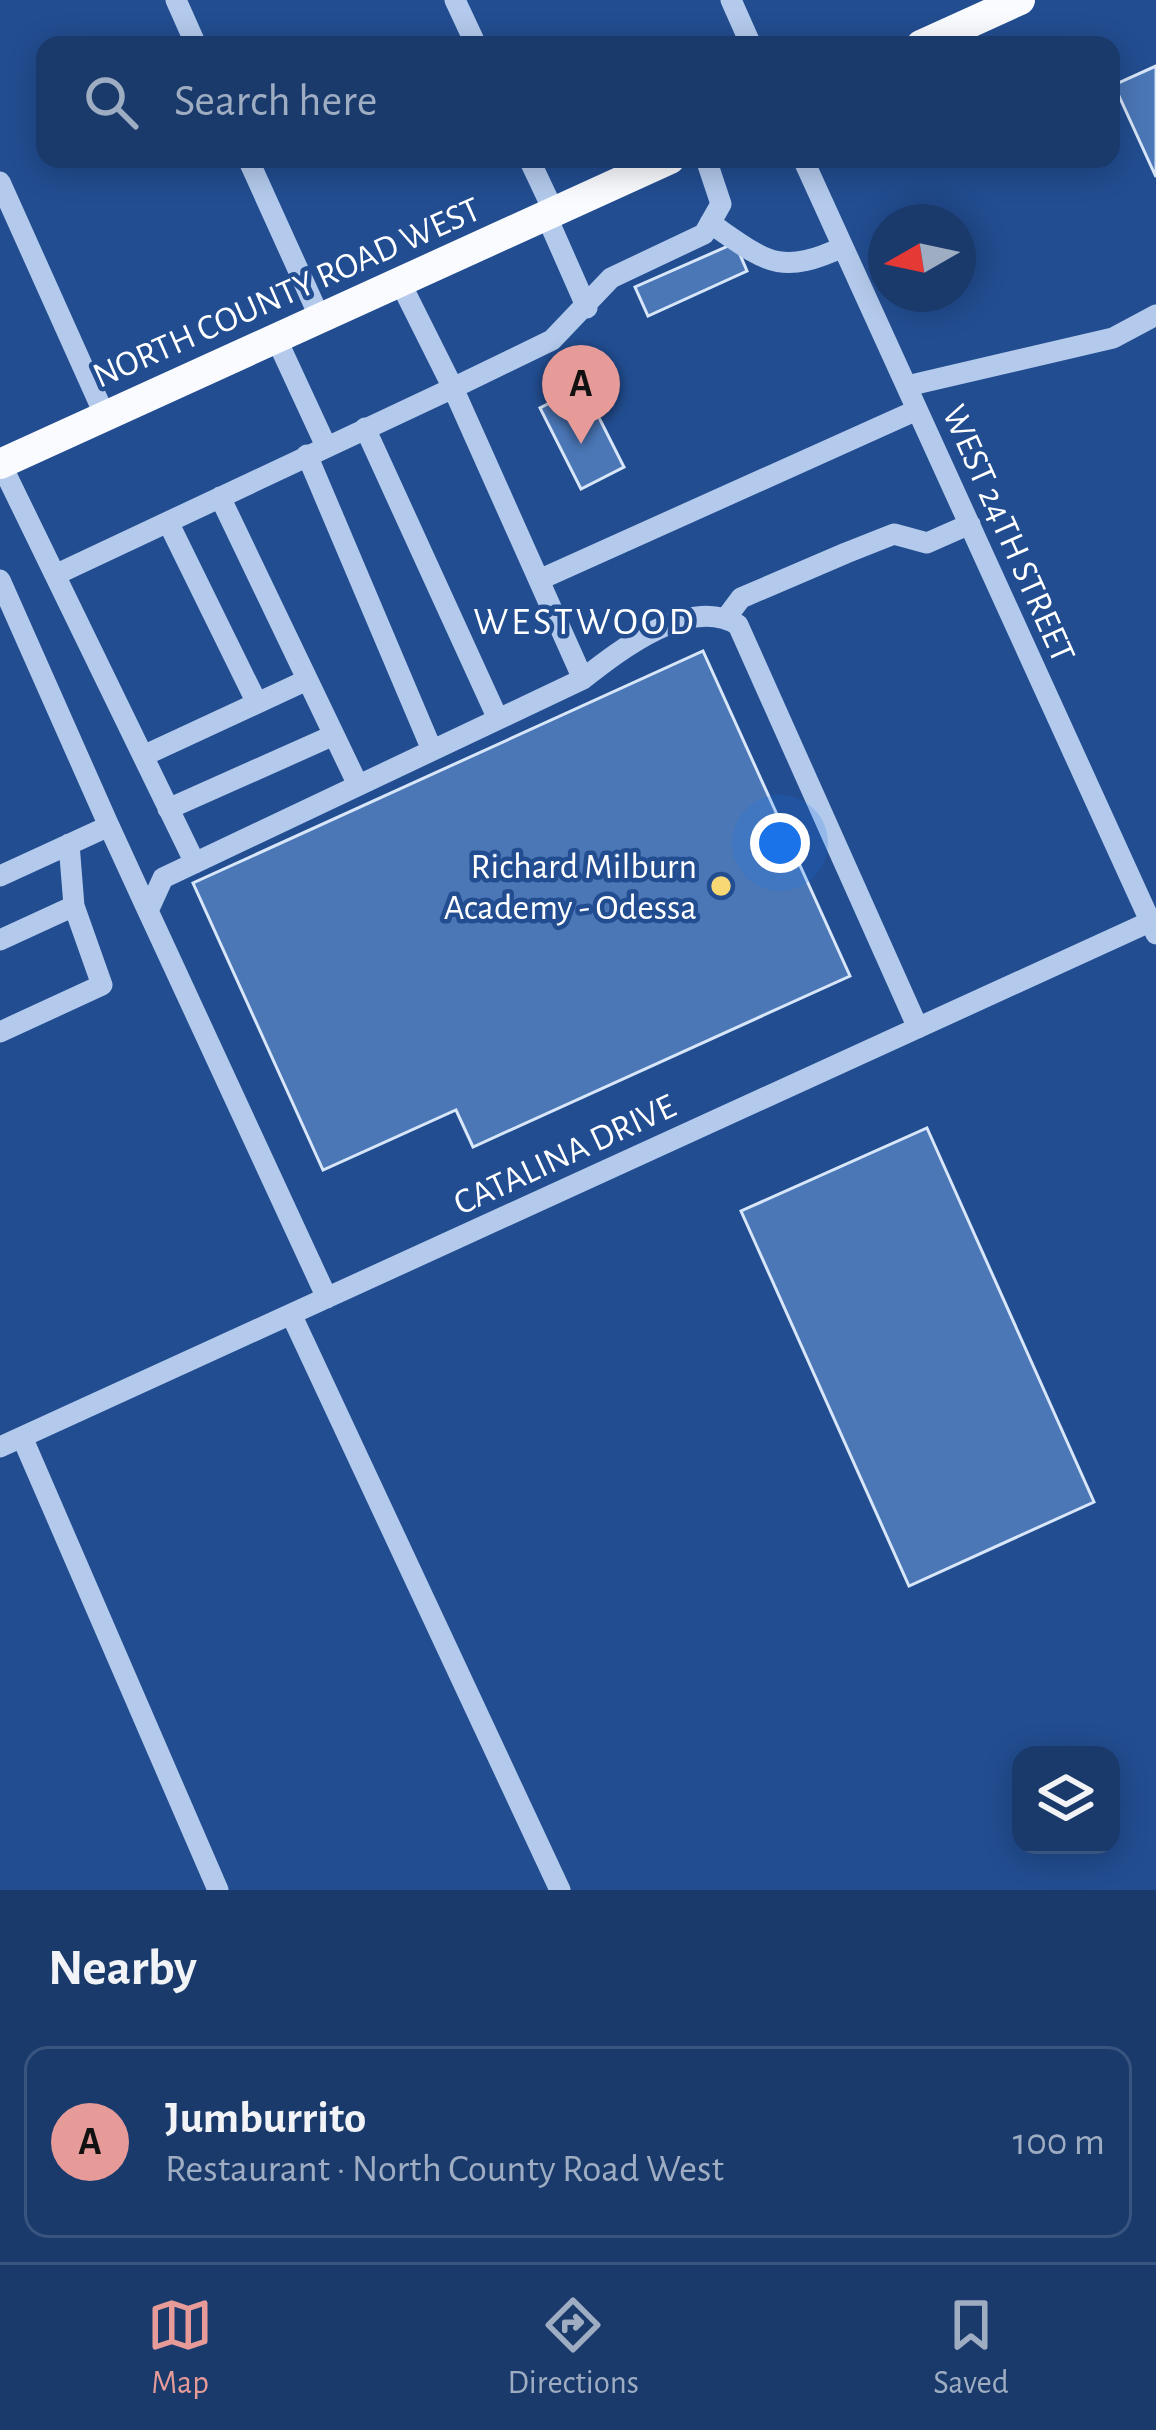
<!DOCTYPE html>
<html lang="en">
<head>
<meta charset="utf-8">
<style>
	:root { --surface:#1a3a6c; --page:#234172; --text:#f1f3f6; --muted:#9fadc2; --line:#38547f; --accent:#e69b98 }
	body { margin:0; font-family:"Alegreya Sans",sans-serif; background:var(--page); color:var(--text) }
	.controls { position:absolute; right:36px; bottom:36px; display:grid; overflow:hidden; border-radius:24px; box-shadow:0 6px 30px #0003 }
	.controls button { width:108px; height:108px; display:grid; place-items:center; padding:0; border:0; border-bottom:3px solid var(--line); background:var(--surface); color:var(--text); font:60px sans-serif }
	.compass { position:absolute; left:868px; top:204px; width:108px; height:108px; border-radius:50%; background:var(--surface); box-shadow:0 6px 30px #0003; rotate:261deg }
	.you { position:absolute; left:780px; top:843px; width:42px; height:42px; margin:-30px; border:9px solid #fff; border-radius:50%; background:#1a73e8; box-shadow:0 0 0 18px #1a73e833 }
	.badge { display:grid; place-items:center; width:78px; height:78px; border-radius:50%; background:var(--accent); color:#111; font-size:39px; font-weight:700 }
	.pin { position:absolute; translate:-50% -99px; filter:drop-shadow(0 3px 6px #0008) }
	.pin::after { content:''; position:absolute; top:63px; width:42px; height:36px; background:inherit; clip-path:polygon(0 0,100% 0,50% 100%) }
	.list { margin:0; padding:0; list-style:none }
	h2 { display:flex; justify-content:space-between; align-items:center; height:156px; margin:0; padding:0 48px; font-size:51px }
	h2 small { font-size:39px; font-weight:400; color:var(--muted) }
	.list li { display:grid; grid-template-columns:78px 1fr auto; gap:36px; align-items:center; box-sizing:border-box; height:192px; margin:0 24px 24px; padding:0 24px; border:3px solid var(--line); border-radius:24px }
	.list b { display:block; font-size:45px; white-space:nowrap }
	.list p { margin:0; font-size:39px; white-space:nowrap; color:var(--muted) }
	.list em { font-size:39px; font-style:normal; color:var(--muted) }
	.icon { flex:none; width:66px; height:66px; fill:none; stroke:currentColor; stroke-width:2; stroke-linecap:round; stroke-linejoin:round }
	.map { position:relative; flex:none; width:1156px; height:1890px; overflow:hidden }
	.search { position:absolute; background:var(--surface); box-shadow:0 6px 30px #0003; left:36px; right:36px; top:36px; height:132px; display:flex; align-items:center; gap:30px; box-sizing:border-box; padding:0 42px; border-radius:24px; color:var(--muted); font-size:45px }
	.sheet { height:372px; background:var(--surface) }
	nav { display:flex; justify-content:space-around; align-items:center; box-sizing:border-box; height:168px; border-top:3px solid var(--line); background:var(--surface); font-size:33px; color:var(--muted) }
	nav a { display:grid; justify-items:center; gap:6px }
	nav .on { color:var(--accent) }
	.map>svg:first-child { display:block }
	.building { fill:#4b77b7; stroke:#d8e6f9; stroke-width:3 }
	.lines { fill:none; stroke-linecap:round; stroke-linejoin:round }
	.minor { stroke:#b3caec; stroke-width:21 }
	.major { stroke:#f9fbff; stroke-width:30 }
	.poi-dot { fill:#f8d875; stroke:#224d90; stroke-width:4.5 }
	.labels { text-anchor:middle; stroke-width:9; stroke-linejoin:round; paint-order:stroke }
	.street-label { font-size:36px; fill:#fff; stroke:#224d90 }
	.poi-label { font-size:36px; fill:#fff; stroke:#224d90; text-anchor:end }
	.neighbourhood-label { font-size:39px; letter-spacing:3px; fill:#fff; stroke:#224d90 }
</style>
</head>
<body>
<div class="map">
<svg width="1156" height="1890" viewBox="0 0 1156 1890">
	<rect width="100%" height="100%" fill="#224d90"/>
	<path class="building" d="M1156,66v111l-42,-92z
		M735,243l12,28 -99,45 -13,-29z
		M583,386l41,81 -43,22 -41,-81z
		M703,651l147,325 -377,171 -17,-37 -133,60 -130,-287z
		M927,1128l167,374 -185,84 -168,-375z"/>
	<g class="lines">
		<path class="minor" d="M176,0l20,45
			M455,0l21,45
			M731,0l20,45
			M248,159l72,159
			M529,159l25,53
			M803,159l353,775
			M0,182l105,234
			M546,215l41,93
			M710,223c56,38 68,54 133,24
			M400,282l53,106 99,-48 59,-62 93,-44 17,-30 -15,-45
			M276,338l50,108
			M907,386l206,-48 43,-23
			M365,428l133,291
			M307,455l125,295
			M1,464l194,399
			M220,497l138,288
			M168,522l89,181
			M55,575l398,-187 130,291
			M541,579l376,-169
			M0,580l109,246 -109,50
			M726,618l15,-20 105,-45 48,-19 33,9 43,-19
			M143,756l164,-76
			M168,809l166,-74
			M109,826l39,85
			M0,940l74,-34
			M0,1032l102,-47 -28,-79 -5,-62
			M327,1298l-179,-387 15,-33 420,-199c37,-29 107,-84 155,-54l180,403
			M291,1314l269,576
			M22,1437l196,453
			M0,1447l1156,-528"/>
		<path class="major" d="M921,45l99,-45
			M0,464l670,-305"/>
	</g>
	<circle class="poi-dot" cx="721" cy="886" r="12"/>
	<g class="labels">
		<g class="street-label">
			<text transform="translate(286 291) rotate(-24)" y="13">NORTH COUNTY ROAD WEST</text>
			<text transform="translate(1010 533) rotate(66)" y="13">WEST 24TH STREET</text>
			<text transform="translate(564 1153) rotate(-25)" y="13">CATALINA DRIVE</text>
		</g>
		<g class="poi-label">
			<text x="697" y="878">Richard Milburn<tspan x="697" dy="41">Academy - Odessa</tspan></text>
		</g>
		<g class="neighbourhood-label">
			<text x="585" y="634">WESTWOOD</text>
		</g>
	</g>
</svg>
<div class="controls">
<button><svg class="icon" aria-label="layers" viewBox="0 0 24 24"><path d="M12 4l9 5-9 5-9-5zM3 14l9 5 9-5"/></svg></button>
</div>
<svg class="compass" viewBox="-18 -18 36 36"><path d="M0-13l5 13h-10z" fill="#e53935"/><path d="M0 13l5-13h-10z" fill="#9fadc2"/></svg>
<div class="you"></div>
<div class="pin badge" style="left:581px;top:444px">A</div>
<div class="search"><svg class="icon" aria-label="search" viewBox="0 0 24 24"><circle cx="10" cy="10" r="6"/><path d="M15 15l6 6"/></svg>Search here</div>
</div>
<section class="sheet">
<h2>Nearby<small></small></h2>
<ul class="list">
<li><span class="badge">A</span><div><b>Jumburrito</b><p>Restaurant · North County Road West</p></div><em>100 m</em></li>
</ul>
</section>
<nav>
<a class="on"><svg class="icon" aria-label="map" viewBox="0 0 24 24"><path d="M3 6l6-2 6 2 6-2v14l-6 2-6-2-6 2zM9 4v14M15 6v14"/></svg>Map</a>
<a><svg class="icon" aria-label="directions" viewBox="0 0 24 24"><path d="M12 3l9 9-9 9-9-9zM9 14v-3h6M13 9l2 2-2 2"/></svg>Directions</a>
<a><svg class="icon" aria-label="saved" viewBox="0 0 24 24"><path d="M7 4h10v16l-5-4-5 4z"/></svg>Saved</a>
</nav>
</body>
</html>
